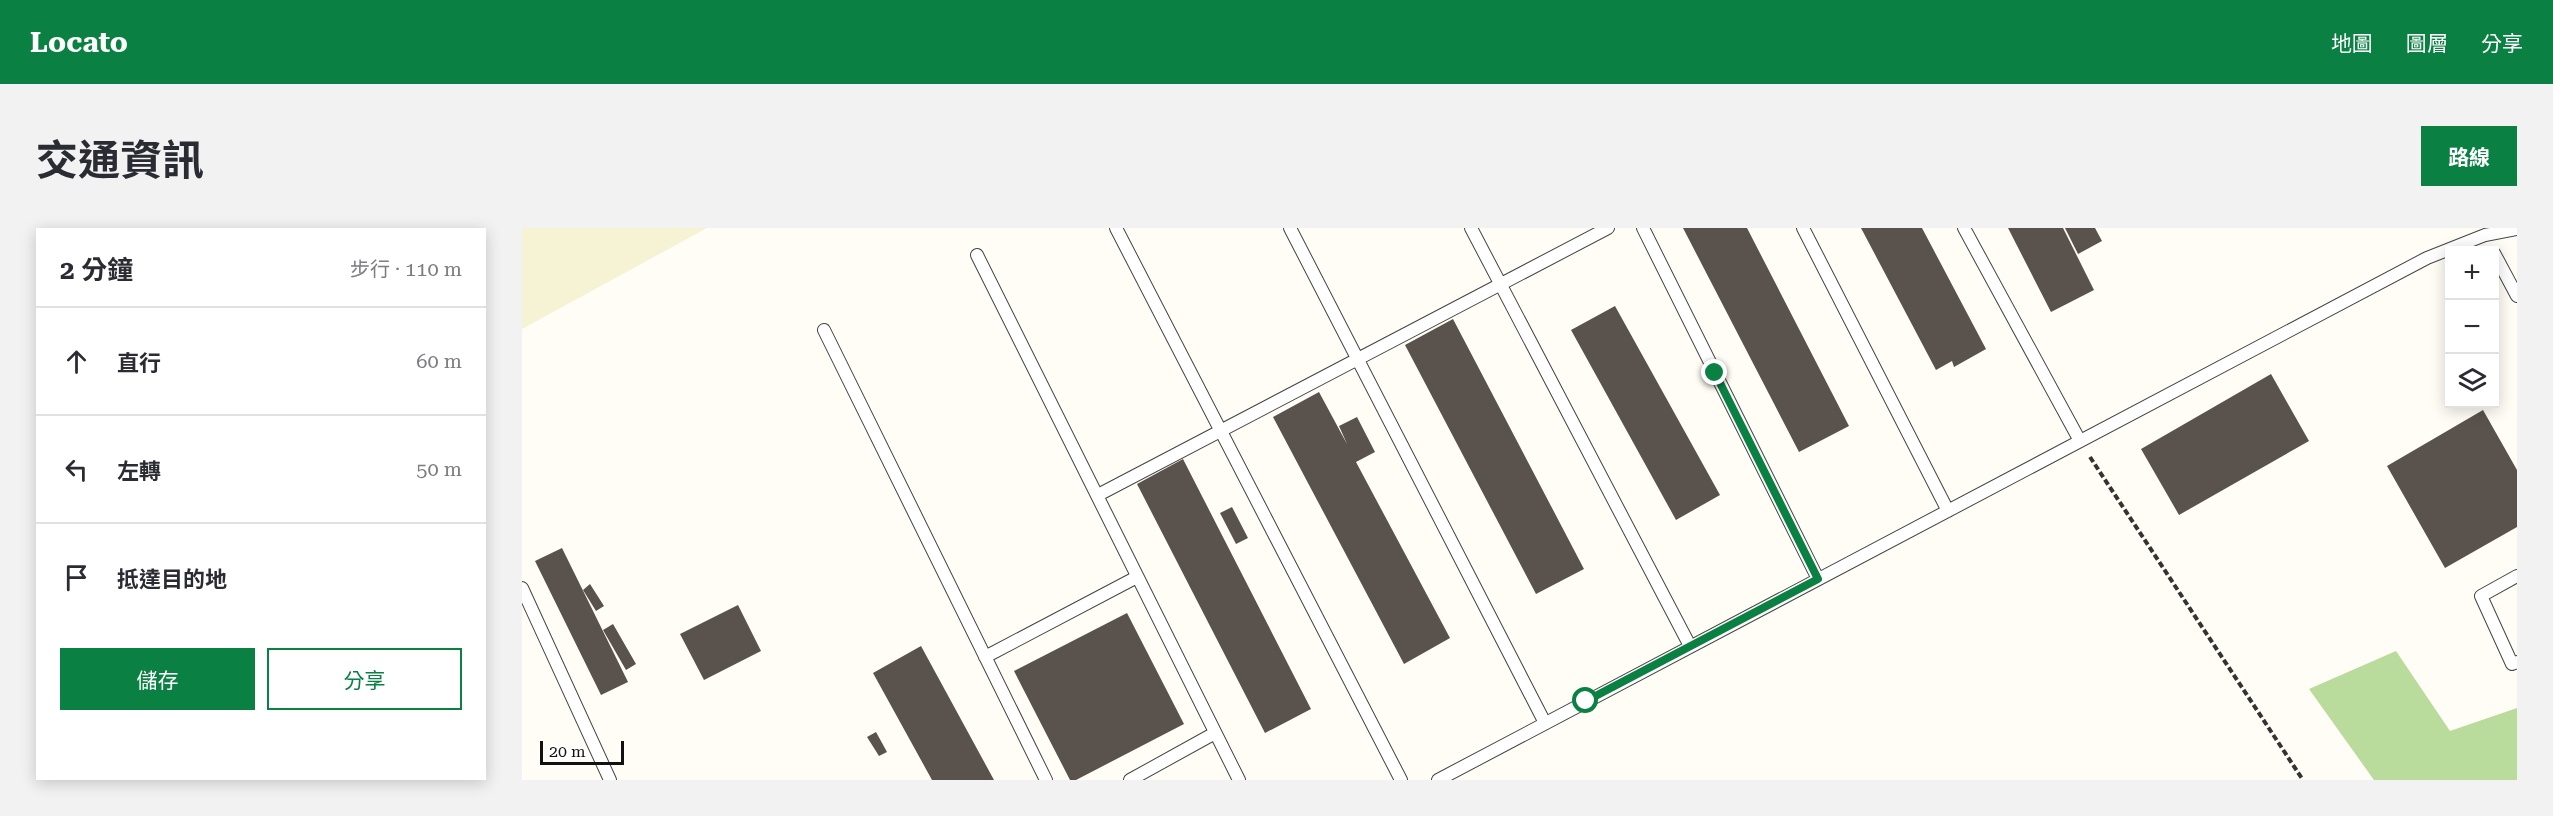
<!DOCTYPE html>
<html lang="zh-TW">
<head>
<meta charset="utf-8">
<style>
	:root { --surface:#fff; --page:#f2f2f3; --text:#2b2b33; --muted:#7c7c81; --line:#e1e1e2; --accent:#0b8043 }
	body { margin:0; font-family:"Roboto Serif","Noto Sans TC",serif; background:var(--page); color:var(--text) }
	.controls { position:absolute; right:18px; top:18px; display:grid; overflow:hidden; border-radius:0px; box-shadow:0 3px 15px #0003 }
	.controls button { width:54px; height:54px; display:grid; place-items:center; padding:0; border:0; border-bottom:2px solid var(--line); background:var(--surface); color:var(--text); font:30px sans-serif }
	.scale { position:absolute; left:18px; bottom:15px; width:84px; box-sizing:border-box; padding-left:6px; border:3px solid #111; border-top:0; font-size:16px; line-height:21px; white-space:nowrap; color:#111; -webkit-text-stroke:4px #fff; paint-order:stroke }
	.stop { position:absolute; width:18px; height:18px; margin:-14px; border:4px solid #0b8043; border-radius:50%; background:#fff }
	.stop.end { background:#0b8043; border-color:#fff; box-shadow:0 2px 6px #0008 }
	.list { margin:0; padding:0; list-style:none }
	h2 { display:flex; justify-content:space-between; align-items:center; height:78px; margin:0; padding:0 24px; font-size:26px }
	h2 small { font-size:20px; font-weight:400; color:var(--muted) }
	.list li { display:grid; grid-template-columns:39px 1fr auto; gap:18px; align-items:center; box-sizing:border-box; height:108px; padding:0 24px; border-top:2px solid var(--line) }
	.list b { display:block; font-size:22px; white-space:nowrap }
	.list em { font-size:20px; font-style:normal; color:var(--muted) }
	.actions { display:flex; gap:12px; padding:18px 24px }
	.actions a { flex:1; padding:14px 0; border:2px solid var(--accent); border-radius:0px; text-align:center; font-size:21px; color:var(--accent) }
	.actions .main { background:var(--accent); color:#fff }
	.icon { flex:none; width:33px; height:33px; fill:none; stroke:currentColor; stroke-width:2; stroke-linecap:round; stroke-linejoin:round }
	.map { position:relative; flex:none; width:1995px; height:552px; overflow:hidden; border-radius:0px }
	header { display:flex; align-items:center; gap:36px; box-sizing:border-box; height:84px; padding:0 30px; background:var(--accent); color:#fff }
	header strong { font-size:28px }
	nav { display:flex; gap:33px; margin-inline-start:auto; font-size:21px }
	.intro { display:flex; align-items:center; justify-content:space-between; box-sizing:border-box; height:144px; padding:0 36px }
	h1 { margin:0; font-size:42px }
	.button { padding:15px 27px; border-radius:0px; background:var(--accent); color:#fff; font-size:21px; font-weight:700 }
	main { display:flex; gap:36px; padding:0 36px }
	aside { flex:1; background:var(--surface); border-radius:0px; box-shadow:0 3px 15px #0003 }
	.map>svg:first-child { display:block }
	.farmland { fill:#f6f3d4 }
	.forest { fill:#b9dc9c }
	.building { fill:#5a524d }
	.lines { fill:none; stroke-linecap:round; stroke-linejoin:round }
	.lane-casing { stroke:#444; stroke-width:14 }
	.path { stroke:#333; stroke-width:4; stroke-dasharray:6 3; stroke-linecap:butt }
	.lane { stroke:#fff; stroke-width:12 }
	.route { stroke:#0b8043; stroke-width:8 }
</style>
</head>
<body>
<header>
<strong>Locato</strong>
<nav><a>地圖</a><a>圖層</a><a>分享</a></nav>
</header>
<div class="intro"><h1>交通資訊</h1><a class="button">路線</a></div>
<main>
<aside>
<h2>2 分鐘<small>步行 · 110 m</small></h2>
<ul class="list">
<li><svg class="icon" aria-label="ahead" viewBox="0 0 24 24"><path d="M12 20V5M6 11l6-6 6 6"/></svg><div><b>直行</b></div><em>60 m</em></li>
<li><svg class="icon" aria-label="left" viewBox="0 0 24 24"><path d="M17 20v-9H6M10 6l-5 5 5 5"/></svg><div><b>左轉</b></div><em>50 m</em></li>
<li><svg class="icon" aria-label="arrive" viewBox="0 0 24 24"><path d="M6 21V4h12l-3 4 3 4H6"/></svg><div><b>抵達目的地</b></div></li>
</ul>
<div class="actions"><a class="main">儲存</a><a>分享</a></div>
</aside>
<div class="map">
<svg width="1995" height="552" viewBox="0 0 1995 552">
	<rect width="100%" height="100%" fill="#fffdf5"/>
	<path class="farmland" d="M0,0h185l-185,101z"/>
	<path class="forest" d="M1874,423l54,80 67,-23v72h-143l-65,-91z"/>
	<path class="building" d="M1161,0h64l102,198 -50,26z
		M1339,0h61l64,121 -32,18 -2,-6 -16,9z
		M1486,0h55l31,62 -43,22z
		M1543,0h30l7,13 -24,13z
		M1093,78l105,189 -44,25 -105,-190z
		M931,91l131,250 -48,25 -131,-249z
		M1749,146l38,67 -130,74 -38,-66z
		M797,164l28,52 -8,-18 18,-9 18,35 -19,10 94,176 -46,26 -131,-247z
		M1961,182l34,60v57l-72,41 -58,-102z
		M661,231l128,250 -46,24 -128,-249z
		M710,279l16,31 -12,6 -16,-31z
		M40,320l66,134 -27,13 -66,-134z
		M68,356l14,22 -8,5 -13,-21z
		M216,377l23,46 -57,29 -24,-46z
		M605,385l57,111 -108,56h-6l-56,-109z
		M91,396l23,40 -10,6 -23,-40z
		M399,418l73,134h-62l-59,-107z
		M354,504l11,20 -8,4 -12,-19z"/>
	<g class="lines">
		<defs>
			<path id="lane" d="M594,0l285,552
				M768,0l255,495
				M949,0l219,418
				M1121,0l175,351
				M1281,0l145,283
				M1442,0l116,213
				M1972,25l23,43
				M455,27l262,525
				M302,102l222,450
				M576,267l510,-267
				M1995,348l-36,20 31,68 5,-2
				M0,360l88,192
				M463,429l152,-80
				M608,552l85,-47
				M916,552l989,-522 58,-23 32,-6"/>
		</defs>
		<use href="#lane" class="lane-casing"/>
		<path class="path" d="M1568,229l213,323"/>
		<use href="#lane" class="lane"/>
	</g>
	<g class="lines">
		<path class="route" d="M1064,473l232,-122 -103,-206"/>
	</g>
</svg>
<div class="controls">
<button>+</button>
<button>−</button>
<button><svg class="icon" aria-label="layers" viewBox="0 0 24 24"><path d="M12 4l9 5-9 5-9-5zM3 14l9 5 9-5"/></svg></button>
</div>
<div class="scale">20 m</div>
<div class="stop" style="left:1064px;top:473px"></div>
<div class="stop end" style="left:1193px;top:145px"></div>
</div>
</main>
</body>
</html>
